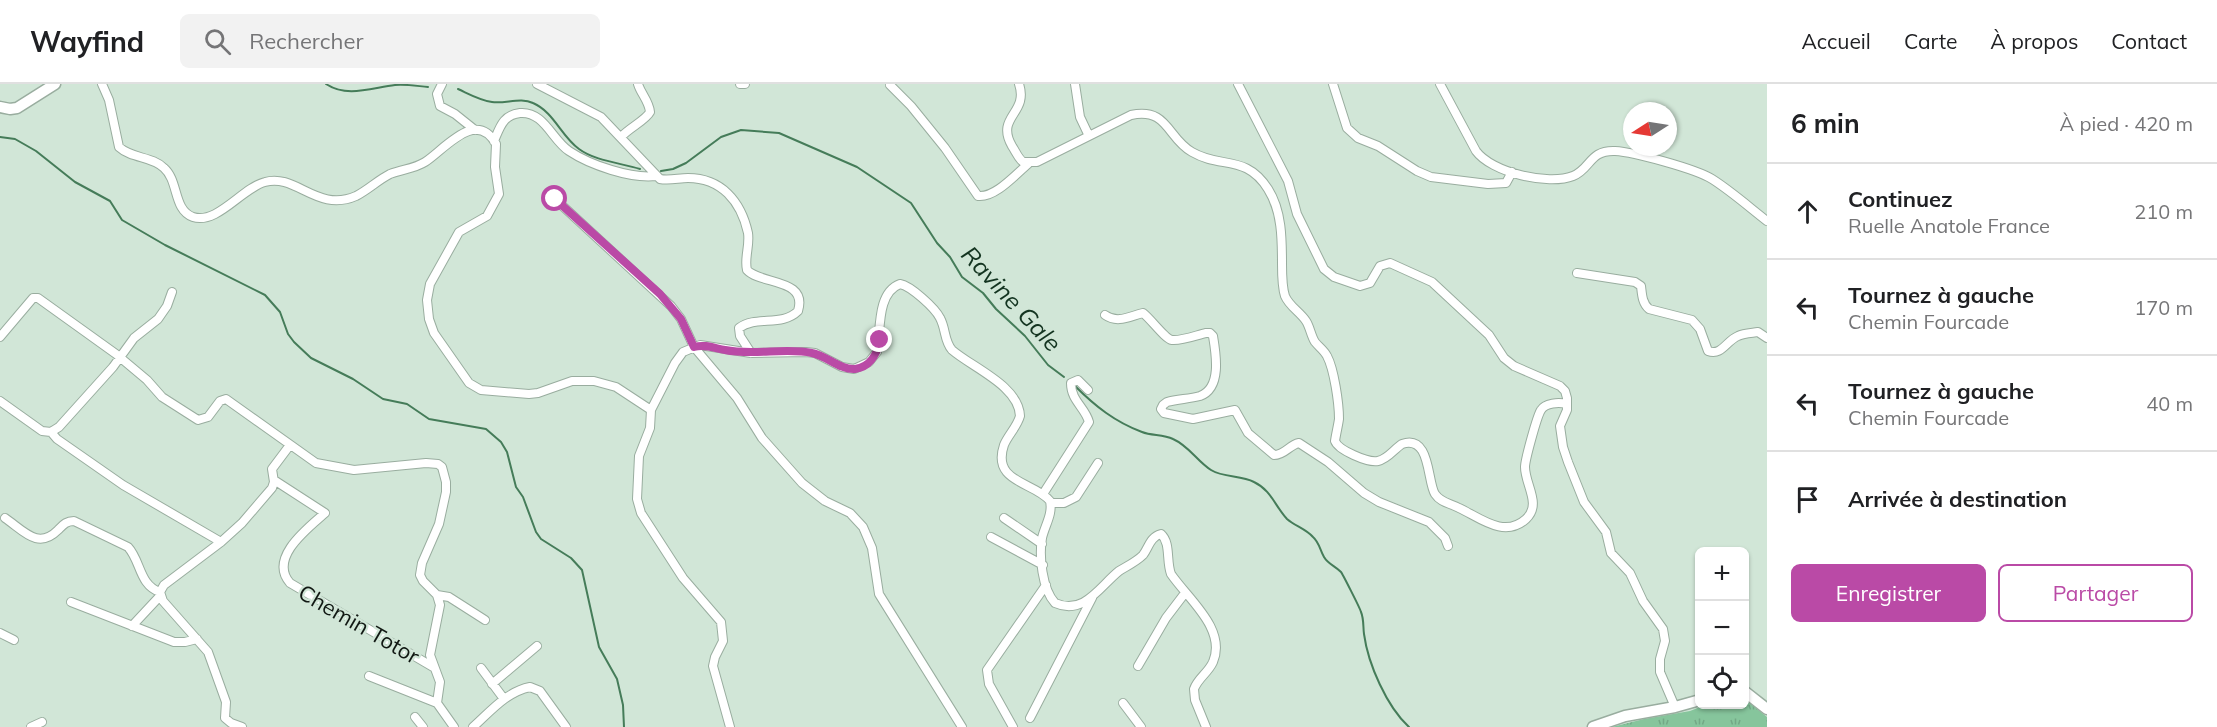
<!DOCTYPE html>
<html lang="fr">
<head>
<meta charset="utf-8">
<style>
	:root { --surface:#fff; --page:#f2f2f2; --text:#202124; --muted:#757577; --line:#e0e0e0; --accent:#ba4aa6 }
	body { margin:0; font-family:Mulish,sans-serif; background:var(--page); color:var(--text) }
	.controls { position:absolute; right:18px; bottom:18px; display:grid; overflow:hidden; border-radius:9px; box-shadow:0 2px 4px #0004 }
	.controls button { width:54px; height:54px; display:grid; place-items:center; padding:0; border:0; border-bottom:2px solid var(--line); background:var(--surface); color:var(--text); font:30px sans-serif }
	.compass { position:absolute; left:1623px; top:18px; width:54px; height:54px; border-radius:50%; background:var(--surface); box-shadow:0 2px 4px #0004; rotate:258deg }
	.stop { position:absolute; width:18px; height:18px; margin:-14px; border:4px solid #ba4aa6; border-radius:50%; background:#fff }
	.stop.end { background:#ba4aa6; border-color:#fff; box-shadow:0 2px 6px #0008 }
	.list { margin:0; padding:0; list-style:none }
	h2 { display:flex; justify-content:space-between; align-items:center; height:78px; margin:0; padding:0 24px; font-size:26px }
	h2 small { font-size:20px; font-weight:400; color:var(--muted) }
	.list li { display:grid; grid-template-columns:39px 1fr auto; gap:18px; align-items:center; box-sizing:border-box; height:96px; padding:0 24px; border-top:2px solid var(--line) }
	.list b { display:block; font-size:22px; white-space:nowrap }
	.list p { margin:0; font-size:20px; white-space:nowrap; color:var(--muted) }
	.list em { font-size:20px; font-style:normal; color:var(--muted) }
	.actions { display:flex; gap:12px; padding:18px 24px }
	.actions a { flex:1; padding:14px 0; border:2px solid var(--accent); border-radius:9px; text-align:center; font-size:21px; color:var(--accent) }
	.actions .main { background:var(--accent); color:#fff }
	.icon { flex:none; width:33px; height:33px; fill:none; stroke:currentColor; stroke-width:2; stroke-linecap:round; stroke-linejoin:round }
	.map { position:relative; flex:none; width:1767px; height:643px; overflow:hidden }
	header { display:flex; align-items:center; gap:36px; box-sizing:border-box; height:84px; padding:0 30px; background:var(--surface); border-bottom:2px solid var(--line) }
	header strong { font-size:28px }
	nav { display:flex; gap:33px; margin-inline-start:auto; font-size:21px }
	.search { width:420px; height:54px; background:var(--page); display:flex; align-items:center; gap:15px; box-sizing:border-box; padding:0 21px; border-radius:9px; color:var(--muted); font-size:22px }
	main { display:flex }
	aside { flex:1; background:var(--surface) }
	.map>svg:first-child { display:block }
	.grass { fill:url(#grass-tufts) }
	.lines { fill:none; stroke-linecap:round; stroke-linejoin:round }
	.stream { stroke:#457c59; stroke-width:2 }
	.street-casing { stroke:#99ad9f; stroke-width:10 }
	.secondary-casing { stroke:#99ad9f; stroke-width:13 }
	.street { stroke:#fff; stroke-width:8 }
	.secondary { stroke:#fff; stroke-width:10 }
	.route { stroke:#ba4aa6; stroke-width:8 }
	.labels { text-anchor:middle; stroke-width:4.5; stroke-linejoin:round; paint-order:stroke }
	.street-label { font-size:22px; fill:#111813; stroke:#d1e6d7 }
	.water-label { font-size:24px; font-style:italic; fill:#133420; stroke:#d1e6d7 }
</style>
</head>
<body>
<header>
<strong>Wayfind</strong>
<div class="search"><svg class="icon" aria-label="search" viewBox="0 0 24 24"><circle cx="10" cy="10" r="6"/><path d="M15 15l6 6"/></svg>Rechercher</div>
<nav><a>Accueil</a><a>Carte</a><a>À propos</a><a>Contact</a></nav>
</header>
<main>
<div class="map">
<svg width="1767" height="643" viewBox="0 0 1767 643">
	<defs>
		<pattern id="grass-tufts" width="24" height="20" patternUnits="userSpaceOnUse" patternTransform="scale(1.5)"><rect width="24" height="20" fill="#86c59c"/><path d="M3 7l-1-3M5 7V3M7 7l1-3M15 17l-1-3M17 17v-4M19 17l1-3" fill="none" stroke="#73a886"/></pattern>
	</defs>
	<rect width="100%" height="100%" fill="#d1e6d7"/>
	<path class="grass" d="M1745,615l22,18v10h-155l32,-8 46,-8 15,-6 39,-1z"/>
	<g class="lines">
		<path class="stream" d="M326,0c21,14 45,4 69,1 11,-1 22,1 33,2
			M458,5c11,5 21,11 34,13 13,2 29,-5 41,1 21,9 28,33 46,46 16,12 42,14 61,20
			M0,53l15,2 21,12 39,31 35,19 12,19 43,25 100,50 15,17 8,22 6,8 17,16 42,21 30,20 24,5 22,15 57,10 15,13 6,10 9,35 7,10 13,35 5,7 30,19 11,12 17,77 18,32 6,26 1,22
			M661,87l12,-2 13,-6 35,-26 20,-7 38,3 78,34 54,36 26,40 13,14 12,20 21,16 13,16 29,27 23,29 16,12
			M1075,302c20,20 40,36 67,46 10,4 21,2 31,7 16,7 24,22 38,31 13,8 30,5 43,12 17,8 21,24 33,37 8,7 19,10 26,18 6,5 7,13 11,20 4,7 11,9 17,15 1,1 19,36 20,40 3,7 2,15 3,22 4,30 23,73 45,93"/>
		<defs>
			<path id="street" d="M102,0l7,16 10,47c13,12 33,9 45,21 15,13 9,42 29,49 24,8 49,-29 72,-35 31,-9 52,31 91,14 12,-6 22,-16 34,-22 12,-5 24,-5 35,-12 19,-12 51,-54 71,-18l-1,23 4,27 -12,22 -28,16 -29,52 -3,16 2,19 5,14 35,50 12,7 48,4 9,-1 34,-12h22l22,6 35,23
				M442,0l-5,10 3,12 15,8 20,16
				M537,0l64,33 59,62c9,2 19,-1 28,-1 33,0 53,23 60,55 2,13 -4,25 -1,37 14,15 61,8 51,41 -16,16 -42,4 -59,17l1,8 11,17
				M740,0h5
				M1019,0c10,30 -24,32 -7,62 4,6 6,12 11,16h14l94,-47c37,-8 36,23 61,37 29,17 54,2 76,37 14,22 14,50 14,75 0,11 0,23 3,32 4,10 15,16 21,25 4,6 5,15 9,21 4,5 9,8 12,14 7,13 12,47 12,63 -1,7 -3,15 -4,22 3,9 33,22 43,20 10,-2 16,-12 24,-17 29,-10 25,38 33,50 6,9 15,9 24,14 20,9 45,31 67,11 16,-15 -1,-34 -1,-52 0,-7 12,-51 16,-57 4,-7 18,-8 25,-6
				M1075,0l5,33 9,19
				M1238,0l50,97 9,33 27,55 10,8 26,9 10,-3 10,-17 10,-3 42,19 57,53 15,23 10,8 46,20 5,5 2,7v12l-7,16 3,21 5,15 16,40 22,30 5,21 19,20 13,28 20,28 2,12 -5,18v13l15,35
				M1333,0l14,44 11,10 20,8 39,25 14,6 57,7 18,-1 6,-11
				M1440,0l36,67c15,21 72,35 97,25 18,-7 16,-26 42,-25 19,1 81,18 97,28 19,12 37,28 55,42
				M890,1l21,21 34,42 33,48c17,2 37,-21 50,-32
				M621,53c8,-9 25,-17 29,-25 -1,-11 -9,-18 -12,-28
				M494,57c6,-14 9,-26 26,-28 24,-2 32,27 49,38 21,14 62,28 87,25
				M555,115l116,107 10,13 13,28 43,51 25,40 40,45 23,18 25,12 13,14 9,21 7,46 83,133
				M1577,189l58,9 6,4c1,8 1,17 8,23l43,11 8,9 8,22c14,5 18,-10 30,-15 6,-3 14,-3 20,-4l9,6
				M1105,231c13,9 25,1 38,-2 8,6 22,26 29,27 10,1 25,-5 34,-7h4l3,3c3,18 9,52 -13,60 -11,3 -22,3 -33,6l-4,3 -2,4 3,4 29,6 42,-9 13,23 26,22c11,0 15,-10 25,-12l29,19 36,31 15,9 50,20 16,16 3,8
				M0,253l33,-39h5l78,56 31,26 15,17 36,23 10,-3 12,-16 6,-2 90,64 38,7 72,-7 12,1 4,3 4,15v10l-7,32 -17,39 -2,12 3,6 14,14 3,10 -10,50 10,27 -3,21 17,24
				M0,317l42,30 9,1 8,-5 54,-60 21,-29 24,-19 9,-13 5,-14
				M51,348l6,7 66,46 98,57
				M274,396l51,33c-17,15 -57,45 -35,70l143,84
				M1043,410l46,-72c-4,-15 -18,-21 -18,-39l7,-3 10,10
				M1051,419h13l12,-6 22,-34
				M5,434c19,13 33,32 53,12 5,-5 8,-9 16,-9l54,26c13,14 11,38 32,45
				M1004,434l38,26
				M991,453l52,28
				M160,508l4,-7 57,-43 21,-19 30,-35 2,-6 -2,-13 18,-24
				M160,508l3,9 45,51 18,50 -1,16 6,5 11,4
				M437,511l12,2 36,23
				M71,518l103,40h11l12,-3
				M132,542l28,-30
				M0,549l14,7
				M1138,582l28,-48 19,-25
				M481,584l23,31
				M369,592l68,27
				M492,600l45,-38
				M1123,619l18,24
				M415,633l8,10
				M1030,634l62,-120
				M31,643l11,-5
				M473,643c17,-15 33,-35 57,-40l10,4 26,36
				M730,643l-17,-61 2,-9 8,-16 -2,-19 -38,-44 -42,-65 -4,-14 2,-43 11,-28 1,-18 24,-47 8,-11 17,-7 51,8 55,-1 9,1 27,14 12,2 15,-7 8,-10c4,-20 -1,-59 23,-68 11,2 35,24 40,34 6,11 4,23 12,32 21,18 67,36 68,66 -3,11 -12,19 -16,29 -13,38 31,37 46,56 3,13 -5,24 -8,37 -3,18 0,51 13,65 29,13 45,-17 64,-32 8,-5 17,-9 24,-16 6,-8 7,-18 18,-21 10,9 5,27 10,40 17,25 56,55 42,88 -5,11 -15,16 -19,27l1,11 11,27
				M1013,643l-24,-43 -2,-14 59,-85"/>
			<path id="secondary" d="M0,23l10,2 7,-1 38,-24
				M1744,607l23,18
				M1593,643l32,-11 50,-9 25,-7"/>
		</defs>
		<use href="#street" class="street-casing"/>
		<use href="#secondary" class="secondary-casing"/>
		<use href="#street" class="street"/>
		<use href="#secondary" class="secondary"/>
	</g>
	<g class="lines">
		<path class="route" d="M555,115l105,95 21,25 13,28c11,-3 20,1 31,3 29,6 61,-3 87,3 15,3 28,17 43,16 16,-2 22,-15 25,-29"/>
	</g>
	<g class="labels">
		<g class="street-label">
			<text transform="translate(359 540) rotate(30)" y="8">Chemin Totor</text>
		</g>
		<g class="water-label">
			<text transform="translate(1011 215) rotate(47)" y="8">Ravine Gale</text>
		</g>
	</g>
</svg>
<div class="controls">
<button>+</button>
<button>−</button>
<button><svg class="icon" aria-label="locate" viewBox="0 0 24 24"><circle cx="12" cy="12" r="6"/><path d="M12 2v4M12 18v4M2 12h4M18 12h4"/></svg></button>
</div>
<svg class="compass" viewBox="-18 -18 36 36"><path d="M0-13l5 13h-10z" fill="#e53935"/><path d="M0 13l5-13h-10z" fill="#757577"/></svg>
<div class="stop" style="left:555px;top:115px"></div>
<div class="stop end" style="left:880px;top:256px"></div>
</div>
<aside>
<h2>6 min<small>À pied · 420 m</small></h2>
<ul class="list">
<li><svg class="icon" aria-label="ahead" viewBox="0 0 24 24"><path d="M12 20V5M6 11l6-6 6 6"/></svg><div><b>Continuez</b><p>Ruelle Anatole France</p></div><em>210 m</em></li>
<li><svg class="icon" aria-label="left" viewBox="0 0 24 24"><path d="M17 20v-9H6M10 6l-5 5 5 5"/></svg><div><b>Tournez à gauche</b><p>Chemin Fourcade</p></div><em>170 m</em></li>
<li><svg class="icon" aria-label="left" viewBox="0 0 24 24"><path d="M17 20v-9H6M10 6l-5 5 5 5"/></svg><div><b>Tournez à gauche</b><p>Chemin Fourcade</p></div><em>40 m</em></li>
<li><svg class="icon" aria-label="arrive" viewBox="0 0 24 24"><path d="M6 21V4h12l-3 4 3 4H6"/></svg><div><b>Arrivée à destination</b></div></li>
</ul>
<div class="actions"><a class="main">Enregistrer</a><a>Partager</a></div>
</aside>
</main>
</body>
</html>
